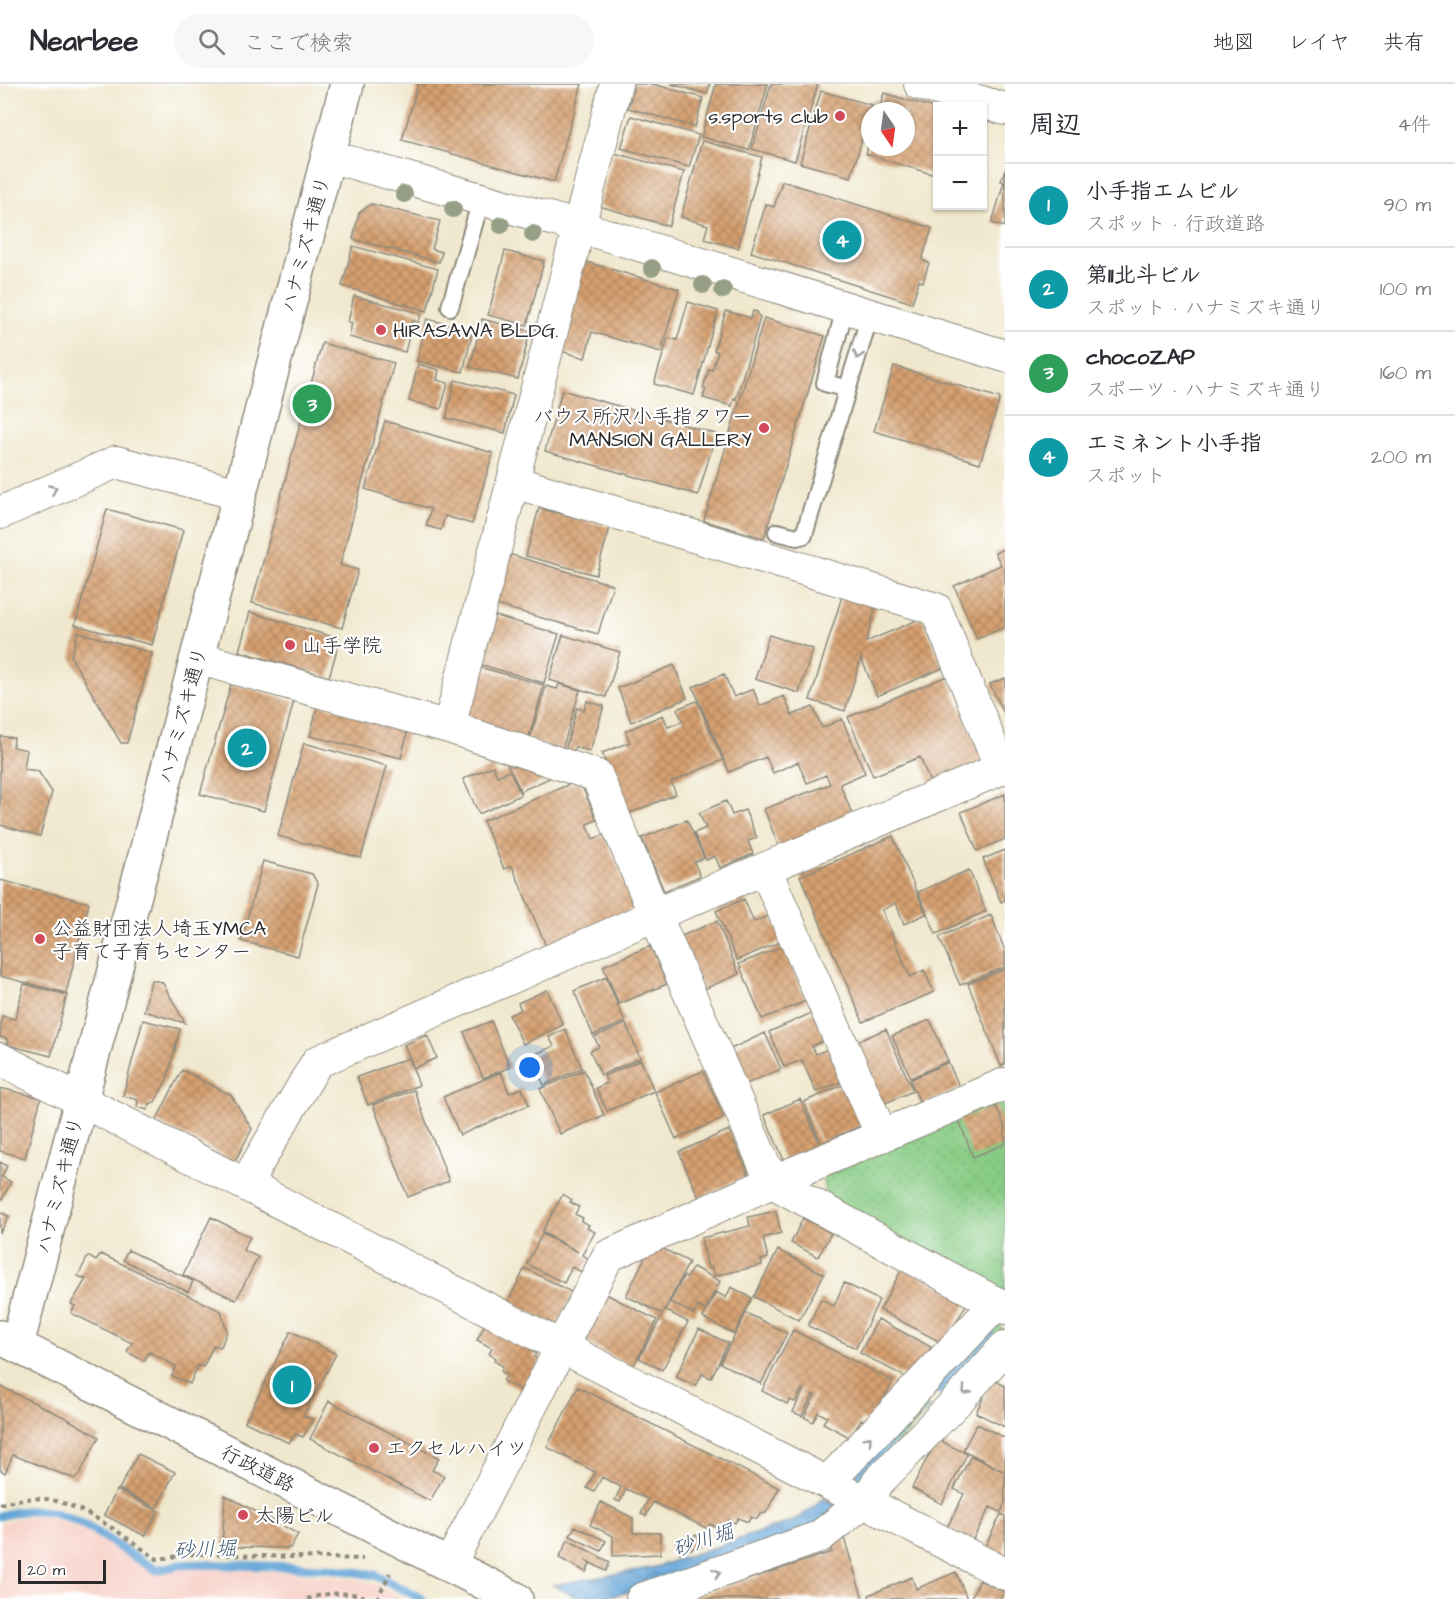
<!DOCTYPE html>
<html lang="ja">
<head>
<meta charset="utf-8">
<style>
	:root { --surface:#fff; --page:#f7f7f7; --text:#2b2b33; --muted:#7c7c81; --line:#e1e1e2; --accent:#d1495b }
	body { margin:0; font-family:"Architects Daughter","Klee One",sans-serif; background:var(--page); color:var(--text) }
	.controls { position:absolute; right:18px; top:18px; display:grid; overflow:hidden; border-radius:0px; box-shadow:0 2px 4px #0004 }
	.controls button { width:54px; height:54px; display:grid; place-items:center; padding:0; border:0; border-bottom:2px solid var(--line); background:var(--surface); color:var(--text); font:30px sans-serif }
	.compass { position:absolute; left:861px; top:18px; width:54px; height:54px; border-radius:50%; background:var(--surface); box-shadow:0 2px 4px #0004; rotate:167deg }
	.scale { position:absolute; left:18px; bottom:15px; width:88px; box-sizing:border-box; padding-left:6px; border:3px solid #2b2b2b; border-top:0; font-size:16px; line-height:21px; white-space:nowrap; color:#2b2b2b; -webkit-text-stroke:4px #fff; paint-order:stroke }
	.you { position:absolute; left:530px; top:984px; width:21px; height:21px; margin:-15px; border:4px solid #fff; border-radius:50%; background:#1a73e8; box-shadow:0 0 0 9px #1a73e833 }
	.badge { display:grid; place-items:center; width:39px; height:39px; border-radius:50%; background:var(--accent); color:#fff; font-size:20px; font-weight:700 }
	.pin { position:absolute; translate:-50% -50%; border:3px solid #fff; box-shadow:0 2px 6px #0006 }
	.list { margin:0; padding:0; list-style:none }
	h2 { display:flex; justify-content:space-between; align-items:center; height:78px; margin:0; padding:0 24px; font-size:26px }
	h2 small { font-size:20px; font-weight:400; color:var(--muted) }
	.list li { display:grid; grid-template-columns:39px 1fr auto; gap:18px; align-items:center; box-sizing:border-box; height:84px; padding:0 24px; border-top:2px solid var(--line) }
	.list b { display:block; font-size:22px; white-space:nowrap }
	.list p { margin:0; font-size:20px; white-space:nowrap; color:var(--muted) }
	.list em { font-size:20px; font-style:normal; color:var(--muted) }
	.icon { flex:none; width:33px; height:33px; fill:none; stroke:currentColor; stroke-width:2; stroke-linecap:round; stroke-linejoin:round }
	.map { position:relative; flex:none; width:1005px; height:1515px; overflow:hidden }
	header { display:flex; align-items:center; gap:36px; box-sizing:border-box; height:84px; padding:0 30px; background:var(--surface); border-bottom:2px solid var(--line) }
	header strong { font-size:28px }
	nav { display:flex; gap:33px; margin-inline-start:auto; font-size:21px }
	.search { width:420px; height:54px; background:var(--page); display:flex; align-items:center; gap:15px; box-sizing:border-box; padding:0 21px; border-radius:33px; color:var(--muted); font-size:22px }
	main { display:flex }
	aside { flex:1; background:var(--surface) }
	.map>svg:first-child { display:block }
	.built { fill:#f7d1c8 }
	.green { fill:#88cc85; stroke:#5a7c58; stroke-width:1.5 }
	.park { fill:url(#park-dots); stroke:#5a7c58; stroke-width:1.5 }
	.water { fill:url(#water-waves); stroke:#486881; stroke-width:1.5 }
	.lines { fill:none; stroke-linecap:round; stroke-linejoin:round }
	.stream { stroke:#64a4d7; stroke-width:9 }
	.building { fill:url(#building-cross-hatch) }
	.lane-casing { stroke:#8e8a7c; stroke-width:20 }
	.street-casing { stroke:#8e8a7c; stroke-width:34 }
	.secondary-casing { stroke:#8e8a7c; stroke-width:36 }
	.highway-casing { stroke:#8e8a7c; stroke-width:36 }
	.path { stroke:#8e8a7c; stroke-width:4; stroke-dasharray:4.5 4.5; stroke-linecap:butt }
	.lane { stroke:#fff; stroke-width:16 }
	.street { stroke:#fff; stroke-width:32 }
	.secondary { stroke:#fff; stroke-width:33 }
	.highway { stroke:#fff; stroke-width:33 }
	.tree { fill:#969f85 }
	.oneway { stroke:#a0a0a0 }
	.poi-dot { fill:#d1495b; stroke:#fff; stroke-width:2 }
	.labels { text-anchor:middle; stroke-width:4.5; stroke-linejoin:round; paint-order:stroke }
	.poi-label { font-size:20px; fill:#2b2b2b; stroke:#fff; text-anchor:start }
	.street-label { font-size:20px; fill:#2b2b2b; stroke:#fff }
	.water-label { font-size:21px; font-style:italic; fill:#425b70; stroke:#fff }
</style>
</head>
<body>
<header>
<strong>Nearbee</strong>
<div class="search"><svg class="icon" aria-label="search" viewBox="0 0 24 24"><circle cx="10" cy="10" r="6"/><path d="M15 15l6 6"/></svg>ここで検索</div>
<nav><a>地図</a><a>レイヤ</a><a>共有</a></nav>
</header>
<main>
<div class="map">
<svg width="1005" height="1515" viewBox="0 0 1005 1515">
	<defs>
		<pattern id="park-dots" width="8" height="8" patternUnits="userSpaceOnUse" patternTransform="scale(1.5)"><rect width="8" height="8" fill="#88cc85"/><path d="M2 2h.1M6 6h.1" fill="none" stroke="#76af73" stroke-width="1.8" stroke-linecap="round"/></pattern>
		<pattern id="water-waves" width="16" height="10" patternUnits="userSpaceOnUse" patternTransform="scale(1.5)"><rect width="16" height="10" fill="#64a4d7"/><path d="M0 5q4-4 8 0t8 0" fill="none" stroke="#5386af"/></pattern>
		<pattern id="building-cross-hatch" width="8" height="8" patternUnits="userSpaceOnUse" patternTransform="scale(1.5)"><rect width="8" height="8" fill="#d6a070"/><path d="M0 0l8 8M0 8l8-8" fill="none" stroke="#ae835c"/></pattern>
	</defs>
	<rect width="100%" height="100%" fill="#fff"/>
	<filter id="ink" filterUnits="userSpaceOnUse"><feTurbulence type="fractalNoise" baseFrequency=".0167" numOctaves="2"/><feDisplacementMap in="SourceGraphic" scale="12" xChannelSelector="R" yChannelSelector="G"/><feConvolveMatrix kernelMatrix="1 2 1 2 8 2 1 2 1" color-interpolation-filters="sRGB"/></filter>
	<filter id="wash" filterUnits="userSpaceOnUse"><feTurbulence type="fractalNoise" baseFrequency=".008" numOctaves="4" result="noise"/><feDisplacementMap in="SourceGraphic" scale="24" xChannelSelector="R" yChannelSelector="G"/><feGaussianBlur stdDeviation="1.35" result="paint"/><feColorMatrix in="noise" values="0 0 0 0 0 0 0 0 0 0 0 0 0 0 0 0 0 1.4 0 .05"/><feComposite in="paint" operator="in"/></filter>
	<g filter="url(#wash)">
		<rect width="100%" height="100%" fill="#f0e8ce"/>
		<path class="built" d="M43,1431l40,15 73,43 23,-5 109,4 79,9 39,18h-406v-75l19,-6z"/>
		<path class="green" d="M991,1235l13,11 -60,66 -13,-12z
			M917,1314l12,10 -66,75 -13,-11z"/>
		<path class="park" d="M1005,1014v195l-181,-95v-22z"/>
		<path class="water" d="M823,1414l20,9 -20,19 -166,61 -63,12h-15l-26,-14 102,-18 138,-46 20,-13z"/>
		<g class="lines">
			<path class="stream" d="M938,1306l52,-57
				M850,1400l73,-79
				M0,1432c67,-21 102,26 157,54l21,-5 24,-1 127,4 46,7 47,24"/>
		</g>
		<g id="blocks">
			<path class="building" d="M418,0h164l-28,98 -152,-42z
				M635,0h18l50,14 -8,29 -67,-19z
				M671,0h39l-3,10z
				M716,0h52l-19,66 -48,-13z
				M771,0h47l-23,77 -43,-12z
				M821,7l51,14 -21,72 -51,-14z
				M884,9l54,16v67l-72,-22 3,-12 1,5h36v-36h-27z
				M631,32l68,19 -10,32 -68,-19z
				M702,57l60,16 -24,91 -34,-9 4,-14 -27,-8z
				M614,69l70,19 -15,54 -70,-20z
				M1005,85v58l-13,-4 12,-41 -3,-1z
				M782,97l150,47 -10,32 7,3 -6,19 -4,-1 -7,22 -161,-51 15,-48 8,3z
				M371,120l69,17 -8,28 10,3 -3,10 -86,-23 6,-26z
				M353,162l85,23 -11,42 -85,-25z
				M505,167l39,10 -17,64 -39,-10z
				M583,177l96,28 -18,63 -69,-20 -7,26 -28,-8z
				M354,212l67,17 -2,9 -6,-1 -8,31 -56,-15 3,-14 -4,-1z
				M688,218l30,9 -24,84 -40,-11 14,-46 9,2z
				M726,227l25,7 2,-7 4,1 3,6 -24,81 -2,-1 -2,8 -29,-8 3,-10h-3l6,-19 3,1 6,-18 -4,-2z
				M764,234l61,18 -61,202 -60,-17z
				M427,235l46,11 -10,42 -46,-11z
				M482,235l48,12 -12,48 -48,-12z
				M322,259l72,20 -54,202 18,5 -16,58 -90,-25z
				M418,280l21,6 -2,10 11,3 -7,26 -32,-8z
				M894,282l106,32 -20,65 -106,-32z
				M455,296l59,15 -9,38 -59,-15z
				M562,306l154,44 -18,61 -153,-44z
				M385,337l108,32 -21,71 -27,-8 -4,14 -15,-4 5,-17 -66,-20z
				M539,424l71,19 -14,48 -70,-19z
				M107,425l76,21 -31,115 -77,-20z
				M1005,464v79l-28,12 -23,-53 47,-21 -6,-12z
				M505,469l108,32 -15,49 -108,-31z
				M843,509l34,10 -11,39 56,-24 21,50 -66,28 -16,-38 -16,53 -35,-11z
				M250,528l90,27 -11,38 -90,-26z
				M489,530l70,20 -15,49 -69,-20z
				M78,548l74,21 -25,90h-6l-50,-86z
				M563,551l57,17 -14,45 -57,-17z
				M769,551l44,14 -14,44 -44,-14z
				M674,581l13,33 -56,24 -13,-34z
				M475,582l69,19 -16,55 -69,-19z
				M724,590l10,23 19,-8 7,17 24,-10 8,19 21,-8 9,21 20,-9 23,54 -25,11 15,37 -75,29 -16,-41 66,-25 -4,-9 -19,8 -9,-21 -25,11 -7,-16 -37,15 -36,-85z
				M947,592l37,87 -53,22 -11,-28 -47,19 -25,-59z
				M1005,594v37l-15,-31z
				M231,600l63,17 -30,110 -64,-17z
				M559,600l21,6 -18,60 -33,-9 17,-55 11,3z
				M587,617l17,5 -14,45 -15,-4 -2,6 -8,-3 12,-42 7,2z
				M697,617l26,59 -52,22 5,12 -48,20 -26,-61 28,-11 -5,-11 38,-16 5,12 15,-6 -6,-12z
				M318,620l91,22 -8,32 -91,-22z
				M0,652l14,2 -1,9 14,3 -3,19 14,2 14,21 -12,44 -40,-11z
				M304,659l83,23 -26,92 -83,-22z
				M507,680l45,13 -31,14z
				M493,682l4,10 13,-5 11,24 -42,19 -16,-35z
				M579,696l18,40 -10,4 6,15 11,-4 32,73 -90,38 -34,-80 -8,3 -21,-48z
				M1005,710v45l-28,12 -16,-39z
				M726,717l6,14 13,-5 12,28 -9,3 5,13 -33,14 -5,-12 -9,4 -12,-27 12,-5 -7,-15z
				M687,736l17,38 -10,4 6,14 -36,15 -22,-53z
				M893,752l33,78 -22,10 -8,-21 -14,7 28,67 14,-7 10,22 -71,30 -63,-146z
				M1005,766v50l-4,2 -18,-43z
				M263,777l49,13 6,10 -20,72 -57,-15z
				M969,786l17,41 -50,23 -18,-42z
				M0,796l89,23 -23,90 -66,-17z
				M744,815l10,23 17,-7 11,26 -45,19 -21,-49z
				M991,831l14,36v16l-45,18 -21,-48z
				M717,837l22,53 -37,16 -23,-53z
				M650,862l17,38 -48,20 -16,-38z
				M783,862l23,55 -44,18 -23,-55z
				M1005,885v95l-4,2 -33,-82z
				M606,893l19,45 -32,13 -19,-44z
				M151,896l11,2 23,41 -41,-12z
				M24,900l43,11 -16,61 -43,-11 -1,-6 -7,-2 2,-21 13,3z
				M547,906l16,35 -40,19 -14,-29 12,-5 -3,-7z
				M814,928l12,28 -14,6 4,8 17,-7 14,33 -31,12 -14,-32 -18,7 -15,-35z
				M143,936l37,9 -13,50 -12,23 -5,2 -2,6 -11,-3 1,-7 -15,-4z
				M930,936l18,41 -37,17 -19,-42z
				M491,937l19,46 -27,11 -19,-46z
				M626,940l14,34 -39,17 -11,-24 9,-4 -5,-10z
				M565,945l17,39 -38,17 -13,-29 23,-10 -5,-9z
				M886,945l27,62 -37,16 -27,-62z
				M765,949l16,36 -35,15 -20,-33z
				M427,951l10,23 -23,10 -10,-23z
				M409,974l10,27 -51,20 -11,-28z
				M641,976l13,31 -47,20 -11,-23 11,-5 -3,-7z
				M948,978l12,26 -39,17 -11,-25z
				M182,986l49,25 21,34 -17,32 -79,-40z
				M584,986l20,45 -44,19 -20,-45z
				M703,987l21,47 -48,21 -21,-47z
				M501,988l8,21 13,-5 7,17 -69,30 -17,-38z
				M849,998l18,41 -46,20 -17,-41z
				M0,1004l41,10 -16,60 -25,-7z
				M414,1006l35,91 -41,16 -35,-92z
				M800,1015l20,45 -36,16 -20,-45z
				M996,1022l9,21v17l-32,13 -14,-37z
				M729,1046l20,45 -50,23 -20,-46z
				M0,1078l7,4 -5,11 9,5 -11,21z
				M563,1110l9,6 -2,2 9,5 -4,7 8,4 -2,3 8,4 -2,3 8,4 -13,23 8,4 -8,13 -10,-5 -8,16 -37,-19 15,-30 36,18 -36,-20z
				M776,1127l5,22 -18,5 5,20 -7,2 1,5 -48,11 -2,-9 -4,1 -7,-30 49,-12 -2,-9z
				M0,1128l9,4 -9,17z
				M211,1133l39,20 -7,13 15,7 -22,43 -53,-25z
				M803,1134l28,15 -13,24 -27,-14z
				M652,1159l37,19 -24,48 23,12 -26,48 -23,-12 24,-44 -37,-18z
				M128,1166l65,31 -5,11 -65,-32z
				M778,1166l46,24 -25,46 -45,-23z
				M101,1170l120,57 6,20 -6,16 -7,-2 -11,22 -5,-2 -8,19 -18,-8 4,-10 -27,-14 -5,9 -17,-9 5,-9 -61,-30 4,-7 -4,-2 15,-25 -8,-3 10,-20 8,5z
				M693,1183l27,14 -15,29 -7,-4 -4,8 -24,-12 14,-26 3,2z
				M903,1183l65,34 -24,43 -64,-34z
				M525,1184l48,25 -16,33 -49,-24z
				M844,1199l35,17 -23,48 -48,-22 13,-27 13,7z
				M731,1203l21,11 -18,36 -31,-16 13,-26 10,6z
				M606,1210l51,26 -24,47 -51,-27z
				M746,1229l41,20 -26,51 -41,-21z
				M878,1235l53,28 -18,34 -53,-28z
				M487,1237l46,24 -3,5 6,4 -2,3 7,3 -17,32 -21,-11 4,-6 -6,-4 2,-5 -9,-5 2,-3 -7,-4 3,-6 -15,-8z
				M699,1245l29,14 -17,35 -9,-4 -6,12 -20,-9z
				M793,1246l100,51 -22,43 -10,-5 -10,19 -28,-15 4,-6 -9,-5 -5,10 -9,-5 11,-22 -2,-1 -11,22 -9,-4 11,-23h-2l-7,13 -6,-2 -2,4 -25,-13z
				M291,1247l45,23 -33,62 10,3 -10,18 -8,-3 -6,9 -44,-21z
				M992,1295l13,7v41l-29,-14z
				M0,1302l64,31 35,20 -20,38 -4,4 -62,-24 -8,18 -5,-3z
				M578,1303l201,101 -13,25 -6,1 -3,5 -6,-2 -3,5 -10,-4 -3,5 -6,-3 -5,10 -14,-6 -2,5 -55,-27 -7,14 -5,-2 7,-15 -22,-10 -6,13 -5,-2 6,-13 -19,-10 -8,15 -7,-4 8,-16 -48,-25z
				M329,1317l110,57 -7,12 12,6 -14,25 -120,-62z
				M977,1340l28,14v65l-4,9 -11,-5 -18,34 -25,-13 17,-34 -10,-5 17,-33 32,15 -40,-21z
				M937,1355l30,15 -25,50 -30,-16z
				M138,1370l37,18 -19,36 -37,-19z
				M117,1406l41,21 -13,25 -41,-21z
				M225,1411l73,39 -8,14 -68,-1z
				M601,1418l32,16v15h27v21l-47,2v-20l-23,-11z
				M1001,1430l4,2v41l-20,-10z
				M575,1442l31,15 -5,10 -31,-15z
				M697,1451l3,11 -20,7 -4,-11z
				M844,1454l19,61h-174l143,-47 -4,-9z
				M568,1456l42,22 -4,9 -21,-11 5,4 -4,8 -27,-14z
				M956,1488l11,27h-97l-1,-4 43,-18 4,12z
				M980,1496l24,12 -4,7h-30z"/>
		</g>
	</g>
	<g filter="url(#ink)">
		<use href="#blocks" fill-opacity="0" stroke="#8e8a7c" stroke-width="1.5"/>
		<g class="lines">
			<defs>
				<path id="lane" d="M450,223l31,-107
					M846,310l24,-79
					M777,448l20,5 7,-2 42,-141 -5,-7 -16,-4 20,-75"/>
				<path id="street" d="M616,0l-167,643 148,49 58,139 117,267 233,126
					M920,0l85,25
					M328,72l252,71 425,129
					M514,398l422,127 65,160
					M0,429l116,-51 123,32
					M197,574l252,69
					M765,785l117,267
					M0,975l1005,515
					M246,1099l71,-121 338,-147 350,-148
					M828,1398l169,-179
					M449,1482l159,-310 164,-74 233,-98
					M642,1515l177,-62 46,-36 13,-19 79,-81 48,-54"/>
				<path id="secondary" d="M17,1261l330,-1261"/>
				<path id="highway" d="M0,1253l516,262"/>
			</defs>
			<use href="#lane" class="lane-casing"/>
			<use href="#street" class="street-casing"/>
			<use href="#secondary" class="secondary-casing"/>
			<use href="#highway" class="highway-casing"/>
			<path class="path" d="M0,1420c15,-4 31,-7 46,-5 39,6 79,38 111,60l36,-5 170,5
				M307,1515c24,-8 43,-7 67,0
				M377,1515l13,-26"/>
			<use href="#lane" class="lane"/>
			<use href="#street" class="street"/>
			<use href="#secondary" class="secondary"/>
			<use href="#highway" class="highway"/>
		</g>
		<g class="tree">
			<circle cx="404" cy="110" r="9"/>
			<circle cx="453" cy="125" r="9"/>
			<circle cx="501" cy="141" r="9"/>
			<circle cx="533" cy="150" r="9"/>
			<circle cx="652" cy="184" r="9"/>
			<circle cx="703" cy="201" r="9"/>
			<circle cx="723" cy="206" r="9"/>
		</g>
		<defs><path id="oneway-chevron" d="M-2-3.5L2.5 0L-2 3.5" fill="none" stroke-width="1.6" stroke-linecap="round" stroke-linejoin="round" transform="scale(1.5)"/></defs>
		<g class="oneway">
			<use href="#oneway-chevron" transform="translate(858 271) rotate(108)"/>
			<use href="#oneway-chevron" transform="translate(53 405) rotate(-24)"/>
			<use href="#oneway-chevron" transform="translate(966 1307) rotate(132)"/>
			<use href="#oneway-chevron" transform="translate(868 1356) rotate(-47)"/>
			<use href="#oneway-chevron" transform="translate(717 1489) rotate(-19)"/>
		</g>
	</g>
	<g class="poi-dot">
		<circle cx="840" cy="32" r="6"/>
		<circle cx="381" cy="246" r="6"/>
		<circle cx="764" cy="344" r="6"/>
		<circle cx="290" cy="561" r="6"/>
		<circle cx="40" cy="855" r="6"/>
		<circle cx="374" cy="1364" r="6"/>
		<circle cx="243" cy="1431" r="6"/>
	</g>
	<g class="labels">
		<g class="poi-label">
			<text x="828" y="39" text-anchor="end">s.sports club</text>
			<text x="393" y="253">HIRASAWA BLDG.</text>
			<text x="752" y="339" text-anchor="end">バウス所沢小手指タワー<tspan x="752" dy="23">MANSION GALLERY</tspan></text>
			<text x="302" y="568">山手学院</text>
			<text x="52" y="851">公益財団法人埼玉YMCA<tspan x="52" dy="23">子育て子育ちセンター</tspan></text>
			<text x="386" y="1371">エクセルハイツ</text>
			<text x="255" y="1438">太陽ビル</text>
		</g>
		<g class="street-label">
			<text transform="translate(305 160) rotate(-75)" y="7">ハナミズキ通り</text>
			<text transform="translate(182 631) rotate(-75)" y="7">ハナミズキ通り</text>
			<text transform="translate(59 1101) rotate(-76)" y="7">ハナミズキ通り</text>
			<text transform="translate(258 1384) rotate(27)" y="7">行政道路</text>
		</g>
		<g class="water-label">
			<text transform="translate(703 1456) rotate(-18)" y="7">砂川堀</text>
			<text transform="translate(205 1465) rotate(-2)" y="7">砂川堀</text>
		</g>
	</g>
</svg>
<div class="controls">
<button>+</button>
<button>−</button>
</div>
<svg class="compass" viewBox="-18 -18 36 36"><path d="M0-13l5 13h-10z" fill="#e53935"/><path d="M0 13l5-13h-10z" fill="#7c7c81"/></svg>
<div class="scale">20 m</div>
<div class="you"></div>
<div class="pin badge" style="left:292px;top:1301px;background:#0f9aa8">1</div>
<div class="pin badge" style="left:247px;top:664px;background:#0f9aa8">2</div>
<div class="pin badge" style="left:312px;top:320px;background:#2e9e5b">3</div>
<div class="pin badge" style="left:842px;top:156px;background:#0f9aa8">4</div>
</div>
<aside>
<h2>周辺<small>4件</small></h2>
<ul class="list">
<li><span class="badge" style="background:#0f9aa8">1</span><div><b>小手指エムビル</b><p>スポット · 行政道路</p></div><em>90 m</em></li>
<li><span class="badge" style="background:#0f9aa8">2</span><div><b>第11北斗ビル</b><p>スポット · ハナミズキ通り</p></div><em>100 m</em></li>
<li><span class="badge" style="background:#2e9e5b">3</span><div><b>chocoZAP</b><p>スポーツ · ハナミズキ通り</p></div><em>160 m</em></li>
<li><span class="badge" style="background:#0f9aa8">4</span><div><b>エミネント小手指</b><p>スポット</p></div><em>200 m</em></li>
</ul>
</aside>
</main>
</body>
</html>
